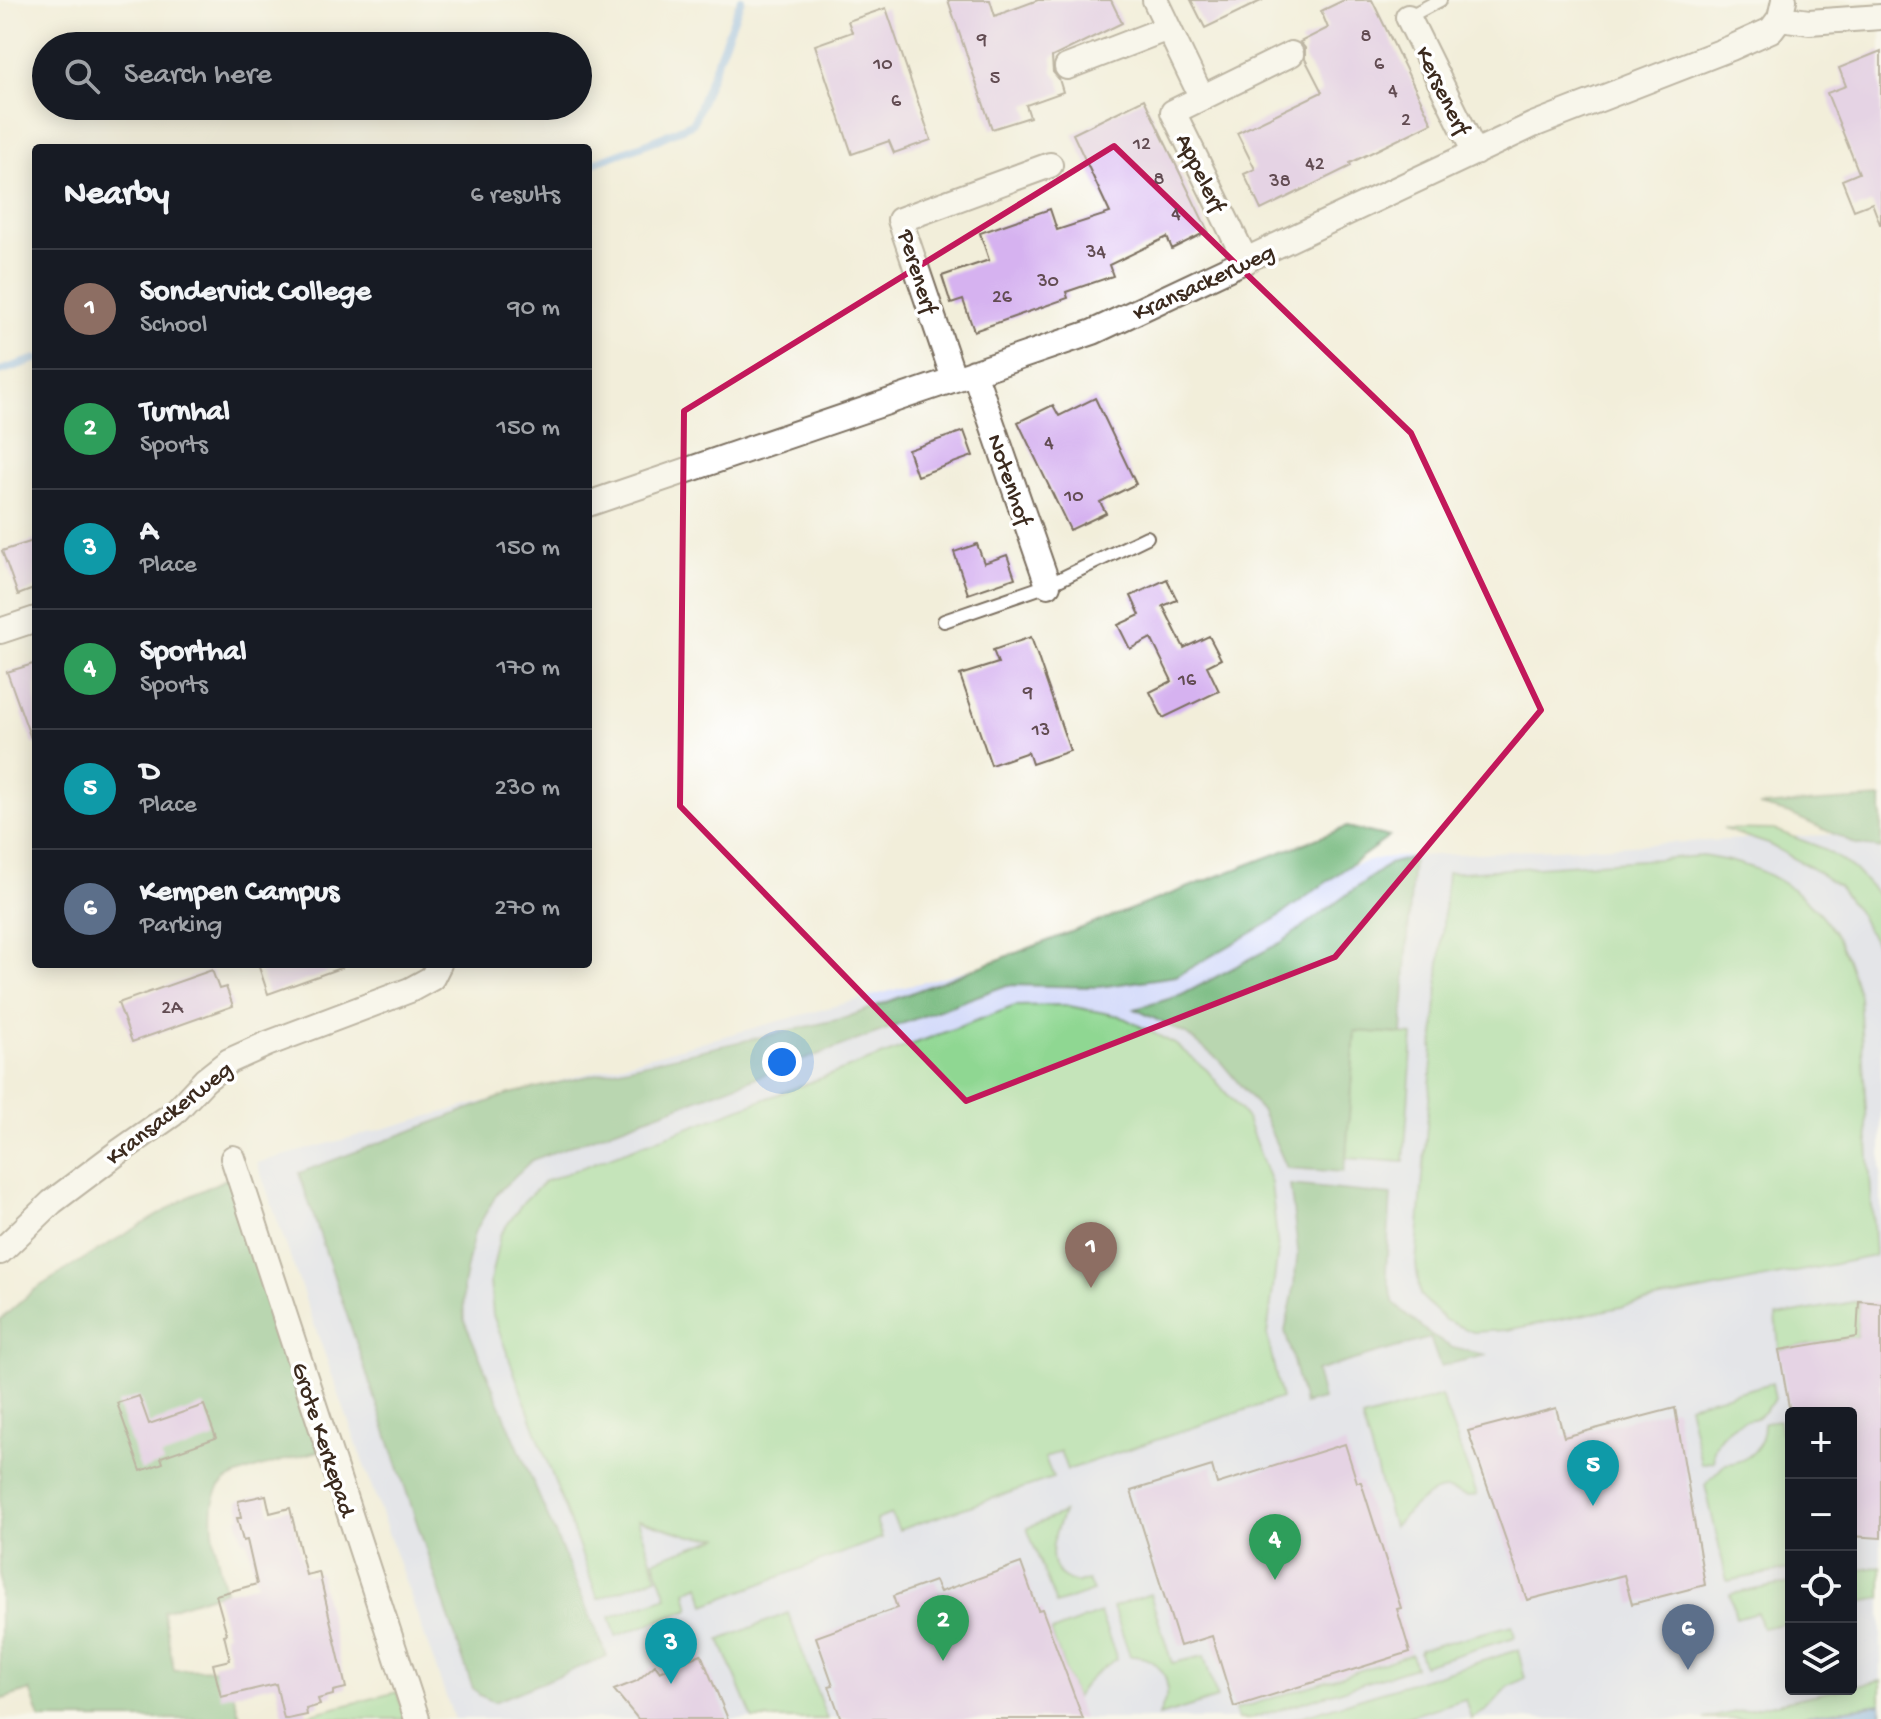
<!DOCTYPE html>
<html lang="en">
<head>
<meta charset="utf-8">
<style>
	:root { --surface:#171b24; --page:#242831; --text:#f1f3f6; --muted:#9ea1a6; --line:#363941; --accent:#d93025 }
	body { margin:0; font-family:"Gochi Hand",sans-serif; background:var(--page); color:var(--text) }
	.controls { position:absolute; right:24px; bottom:24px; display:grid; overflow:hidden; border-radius:8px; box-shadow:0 4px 20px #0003 }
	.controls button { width:72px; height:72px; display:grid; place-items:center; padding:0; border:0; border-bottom:2px solid var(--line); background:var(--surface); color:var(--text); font:40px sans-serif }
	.you { position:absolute; left:782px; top:1062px; width:28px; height:28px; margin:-20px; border:6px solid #fff; border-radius:50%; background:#1a73e8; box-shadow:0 0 0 12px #1a73e833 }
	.badge { display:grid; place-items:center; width:52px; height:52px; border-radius:50%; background:var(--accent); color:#fff; font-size:26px; font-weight:700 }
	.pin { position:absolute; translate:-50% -66px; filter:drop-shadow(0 2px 4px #0008) }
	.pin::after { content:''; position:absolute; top:42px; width:28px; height:24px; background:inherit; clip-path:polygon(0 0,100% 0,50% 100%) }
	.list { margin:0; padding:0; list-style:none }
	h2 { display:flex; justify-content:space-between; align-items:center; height:104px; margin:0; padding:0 32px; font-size:34px }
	h2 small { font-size:26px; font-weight:400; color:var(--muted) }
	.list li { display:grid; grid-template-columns:52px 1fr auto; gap:24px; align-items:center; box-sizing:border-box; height:120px; padding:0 32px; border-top:2px solid var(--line) }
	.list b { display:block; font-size:30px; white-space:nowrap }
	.list p { margin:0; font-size:26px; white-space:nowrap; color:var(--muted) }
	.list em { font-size:26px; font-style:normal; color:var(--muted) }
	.icon { flex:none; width:44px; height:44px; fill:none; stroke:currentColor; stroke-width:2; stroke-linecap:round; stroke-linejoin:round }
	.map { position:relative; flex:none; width:1881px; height:1719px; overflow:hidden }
	.search { position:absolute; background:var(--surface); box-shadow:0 4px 20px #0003; left:32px; top:32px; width:560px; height:88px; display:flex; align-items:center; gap:20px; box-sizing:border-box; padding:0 28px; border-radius:44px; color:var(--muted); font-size:30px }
	.panel { position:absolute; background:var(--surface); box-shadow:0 4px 20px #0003; left:32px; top:144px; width:560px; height:824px; border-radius:8px }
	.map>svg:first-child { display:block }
	.built { fill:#d2d9f9; fill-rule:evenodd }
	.green { fill:#8fd792; stroke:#658058; stroke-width:2 }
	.forest { fill:#73b87c; stroke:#57714d; stroke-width:2 }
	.water { fill:#81b2ec; stroke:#5e6e85; stroke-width:2 }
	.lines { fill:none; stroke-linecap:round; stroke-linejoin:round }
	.stream { stroke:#81b2ec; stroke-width:8 }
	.building { fill:#d6b2f0 }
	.service-casing { stroke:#7b6f60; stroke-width:16 }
	.minor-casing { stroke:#7b6f60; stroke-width:28 }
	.service { stroke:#fff; stroke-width:12 }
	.minor { stroke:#fff; stroke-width:24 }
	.marked { fill:none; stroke:#c2185b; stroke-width:6; stroke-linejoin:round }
	.labels { text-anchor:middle; stroke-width:7; stroke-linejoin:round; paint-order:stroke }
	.number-label { font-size:20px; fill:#624c52 }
	.street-label { font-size:24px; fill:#3b2a1e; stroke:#fff }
</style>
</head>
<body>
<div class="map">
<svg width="1881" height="1719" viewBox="0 0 1881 1719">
	<rect width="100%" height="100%" fill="#fff"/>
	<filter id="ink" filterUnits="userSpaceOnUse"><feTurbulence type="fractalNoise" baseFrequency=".0125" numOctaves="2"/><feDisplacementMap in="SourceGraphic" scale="16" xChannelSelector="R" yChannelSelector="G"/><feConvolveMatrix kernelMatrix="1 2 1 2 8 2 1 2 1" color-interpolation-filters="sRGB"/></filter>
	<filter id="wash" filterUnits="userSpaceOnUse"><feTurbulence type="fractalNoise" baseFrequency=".006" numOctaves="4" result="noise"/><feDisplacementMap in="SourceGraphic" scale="32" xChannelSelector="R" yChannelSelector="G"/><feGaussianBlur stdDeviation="1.8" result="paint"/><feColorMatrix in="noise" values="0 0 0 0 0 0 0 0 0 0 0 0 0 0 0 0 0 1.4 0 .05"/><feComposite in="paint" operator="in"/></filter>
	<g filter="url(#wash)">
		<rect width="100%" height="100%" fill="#f2eeda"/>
		<path class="built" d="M1881,832v887h-1427l-197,-556 1123,-305zM1791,1413h60v276h-60z"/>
		<path class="green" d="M1723,829l52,1 47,18 32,21 27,29v59l-2,-7 -20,-36 -21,-28 -30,-20 -40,-22z
			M1703,856c12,2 25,4 37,8 38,10 78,39 97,74 10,18 16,38 22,58l16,260 -368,74 -34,2 -28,-12 -25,-25 -4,-31 31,-391z
			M1064,1005l56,11 55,28 32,26 39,47 25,66 7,67 -11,85 14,63 -214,72 -7,-19 -15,7 8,20 -154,52 -8,-16 -15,6 6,18 -177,67 -5,-20 -14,6 4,18 -74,27 -6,-19 57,-20 -13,-37 67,-23 -30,-1 -53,-16 19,57 -59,22 -105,-284 -3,-33 10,-47 24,-34 21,-20 470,-175z
			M1355,1031l58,4 -9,127 -58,-4z
			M1859,1301l-2,36 -78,13 -3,-34z
			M1772,1383l3,16c-5,5 -12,16 -19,19 -4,2 -9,1 -13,3 -16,6 -33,22 -29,40l-13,3 -13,-59z
			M1441,1396l36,99c-15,4 -18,-5 -31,-5 -21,0 -39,24 -53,37l-31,-108z
			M1779,1420l12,75v74l-64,12 -22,-96 20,-21c24,-2 40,-17 39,-42z
			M1063,1513c-8,18 -20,51 1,64 8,6 15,6 24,4l5,10 -37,13 -29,-76z
			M1881,1566v32l-30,6v-32z
			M1791,1583v39l-29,6 -5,-16 -21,6 -6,-24z
			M1150,1594l22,69 32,-7 13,42 -58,18c2,-8 7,-16 8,-24 2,-22 -17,-37 -37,-36l-17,-49z
			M788,1613l39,106h-74l-33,-79z
			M1100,1613l17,46c-18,10 -31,21 -42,39l-24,-66z
			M1512,1625l3,12 -92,28 -4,-13 2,-3z
			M1518,1650l7,28 -17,9 -21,23 -16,9 -6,-20 -64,20h-108z
			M1411,1654l4,13 -166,52h-11l-3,-9z
			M1881,1681v23l-102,15h-75l137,-30h10v-2z
			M397,1692l8,27h-107l1,-2z"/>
		<path class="forest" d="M1881,798v51l-25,-5 -66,-30 -31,-8z
			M1347,827l42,10 -118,85 -95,54 -77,11 -92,-2 -475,175 -34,32 -24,41 -11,53 1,34 143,336 -113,46 -15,-7 -6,-6 -174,-516 210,-79 336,-76z
			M1413,857l-11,177 -47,-3 -9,127 -3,14 -56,-4 -26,-58 -41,-49 -34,-27 -51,-25 47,-14 100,-53 107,-78z
			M228,1178l95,272c-20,6 -87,21 -100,33 -22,21 -4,81 2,108l-62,20 11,59 52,-1 15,50h-201l-10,-29 -30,10v-380l34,-30 61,-38 97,-57z
			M1290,1185l101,10 -5,76 8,33 39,33 20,11 34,7 -47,11 -10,-28 -114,33 7,28 -19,5 -19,-73 8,-37 5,-44z"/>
		<path class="water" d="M1881,1704v15h-102z"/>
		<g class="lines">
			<path class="stream" d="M588,165l68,-25 37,-17 48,-123
				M0,371l36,-12"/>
		</g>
		<g id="blocks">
			<path class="building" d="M948,0h42l5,16 43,-16h73l11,23 -70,34 1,15 6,7 4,13 -37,13 4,12 -38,12z
				M1191,0h72l-58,28z
				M1344,0h28l60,123 -82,40 1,3 -90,44 -17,-36 11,-5 -18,-36 85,-41 -17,-33v-11l-5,-6 28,-14 -7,-17z
				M886,8l45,132 -37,13 -5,-12 -37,13 -37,-109 37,-13 -4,-11z
				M1881,51v173h-1l-8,-21 -18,7 -12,-30 17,-7 -32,-80 19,-7 -7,-18z
				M1144,99l64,132 -36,18 -5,-12 -58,28 4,11 -47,16 2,6 -94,33 -11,-31 -12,4 -9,-28 47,-16 -9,-27 70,-24 7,21 53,-17 -37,-79z
				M1095,398l41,86 -36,18 6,11 -36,17 -52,-108 35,-17 6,11z
				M964,431l9,25 -56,20 -9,-26z
				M36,540v48l-18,7 -16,-44z
				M977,544l7,19 23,-8 8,23 -47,16 -14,-42z
				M1167,579l10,21 -14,6 21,42 25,-12 12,23 -14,7 12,25 -56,27 -13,-26 22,-11 -21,-43 -21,11 -12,-24 22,-10 -9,-19z
				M1031,637l39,114 -38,13 -4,-12 -37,13 -31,-90 38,-12 -5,-13z
				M36,663v81h-3l-26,-72z
				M258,964h85v3l-75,27z
				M212,970l7,19 7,-2 7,19 -101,36 -14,-39z
				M1859,1301l22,2v235l-30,-2v-123h-61l-11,-63 78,-13z
				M139,1396l10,28 55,-19 12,33 -55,19 2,6 -22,8 -24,-68z
				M1556,1408l8,29 111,-29 30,177 -73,19 -8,-29 -97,25 -59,-169z
				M1345,1444l12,38h4l40,126 -4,1 13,43 -176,55 -22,-71 -32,10 -49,-155 81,-25 5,18z
				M266,1495l4,18 20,-5 16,67 13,-3 27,116 -13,3v4l-15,4 2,6 -14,4 1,6 -19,4h-4l-8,-35 -55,13 -8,-33 17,-4 -6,-25 3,-1 -11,-39 41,-11 -10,-44 -4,1 -6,-23h4l-3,-17z
				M1021,1563l17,47 4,-1 41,110h-242l-12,-33 4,-1 -17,-48 81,-29 -4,-12 42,-15 5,11z
				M701,1654l27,65h-90l-24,-29 23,-9 18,-16 5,7z"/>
		</g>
	</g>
	<g filter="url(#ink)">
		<use href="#blocks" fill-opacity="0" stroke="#7b6f60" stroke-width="2"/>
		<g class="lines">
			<defs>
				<path id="service" d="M1408,17l32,-17
					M944,621l104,-36 99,-48"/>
				<path id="minor" d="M1155,0l47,98
					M1408,17l67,136
					M1780,18l29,4 72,-5
					M1067,67l101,-39
					M1246,261l-73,-149 118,-58
					M974,372l74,213
					M954,379l-54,-159 150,-55
					M588,504l505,-172 440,-207 198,-77 40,-18 9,-12 4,-18
					M0,631l36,-12
					M233,1158l184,561
					M0,1252l52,-50 64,-48 57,-40 32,-34 24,-19 38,-17 143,-54 22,-12 7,-14"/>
			</defs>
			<use href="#service" class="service-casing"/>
			<use href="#minor" class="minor-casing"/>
			<use href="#service" class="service"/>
			<use href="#minor" class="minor"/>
		</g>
	</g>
	<path d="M0 0H1881V1719H0ZM1114,146l297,287 130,277 -206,247 -369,144 -286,-295 4,-395z" fill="#f2eeda" fill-opacity=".55" fill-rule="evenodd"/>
	<path class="marked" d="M1114,146l297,287 130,277 -206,247 -369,144 -286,-295 4,-395z"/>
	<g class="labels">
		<g class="number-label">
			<text x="1366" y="41">8</text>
			<text x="982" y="45">9</text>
			<text x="883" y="69">10</text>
			<text x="1379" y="69">6</text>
			<text x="995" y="83">5</text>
			<text x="1393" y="96">4</text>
			<text x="896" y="106">6</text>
			<text x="1406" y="125">2</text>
			<text x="1142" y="149">12</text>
			<text x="1315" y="169">42</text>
			<text x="1159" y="184">8</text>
			<text x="1280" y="186">38</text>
			<text x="1176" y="219">4</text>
			<text x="1096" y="257">34</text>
			<text x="1048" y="286">30</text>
			<text x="1002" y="302">26</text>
			<text x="1049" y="448">4</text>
			<text x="1074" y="501">10</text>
			<text x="1187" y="685">16</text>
			<text x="1028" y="698">9</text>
			<text x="1041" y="735">13</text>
			<text x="172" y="1013">2A</text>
		</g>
		<g class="street-label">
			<text transform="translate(1444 90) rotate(64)" y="8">Kersenerf</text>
			<text transform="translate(1202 172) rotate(64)" y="8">Appelerf</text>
			<text transform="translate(919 271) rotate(73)" y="8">Perenerf</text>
			<text transform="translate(1203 281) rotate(-25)" y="8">Kransackerweg</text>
			<text transform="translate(1011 479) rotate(71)" y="8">Notenhof</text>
			<text transform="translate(168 1112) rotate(-38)" y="8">Kransackerweg</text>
			<text transform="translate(325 1439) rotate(72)" y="8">Grote Kerkepad</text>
		</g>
	</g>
</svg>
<div class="controls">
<button>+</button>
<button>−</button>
<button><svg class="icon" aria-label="locate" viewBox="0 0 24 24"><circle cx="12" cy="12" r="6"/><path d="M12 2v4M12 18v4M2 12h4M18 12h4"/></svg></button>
<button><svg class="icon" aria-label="layers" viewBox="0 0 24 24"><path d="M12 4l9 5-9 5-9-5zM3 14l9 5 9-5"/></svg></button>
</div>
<div class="you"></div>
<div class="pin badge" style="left:1091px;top:1288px;background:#8d6e63">1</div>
<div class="pin badge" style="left:943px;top:1661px;background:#2e9e5b">2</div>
<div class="pin badge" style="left:671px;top:1684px;background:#0f9aa8">3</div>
<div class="pin badge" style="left:1275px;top:1580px;background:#2e9e5b">4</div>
<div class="pin badge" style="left:1593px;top:1506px;background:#0f9aa8">5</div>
<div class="pin badge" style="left:1688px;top:1670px;background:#5c6f8a">6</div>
<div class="search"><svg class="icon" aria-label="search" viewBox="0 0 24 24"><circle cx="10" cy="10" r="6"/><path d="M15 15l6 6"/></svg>Search here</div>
<section class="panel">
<h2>Nearby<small>6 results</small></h2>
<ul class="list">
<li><span class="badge" style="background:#8d6e63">1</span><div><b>Sondervick College</b><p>School</p></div><em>90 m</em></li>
<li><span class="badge" style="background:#2e9e5b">2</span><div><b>Turnhal</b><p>Sports</p></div><em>150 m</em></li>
<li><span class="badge" style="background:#0f9aa8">3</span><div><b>A</b><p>Place</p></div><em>150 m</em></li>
<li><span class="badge" style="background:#2e9e5b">4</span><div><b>Sporthal</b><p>Sports</p></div><em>170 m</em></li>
<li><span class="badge" style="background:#0f9aa8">5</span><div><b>D</b><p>Place</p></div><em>230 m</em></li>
<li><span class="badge" style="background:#5c6f8a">6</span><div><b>Kempen Campus</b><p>Parking</p></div><em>270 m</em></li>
</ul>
</section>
</div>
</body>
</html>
